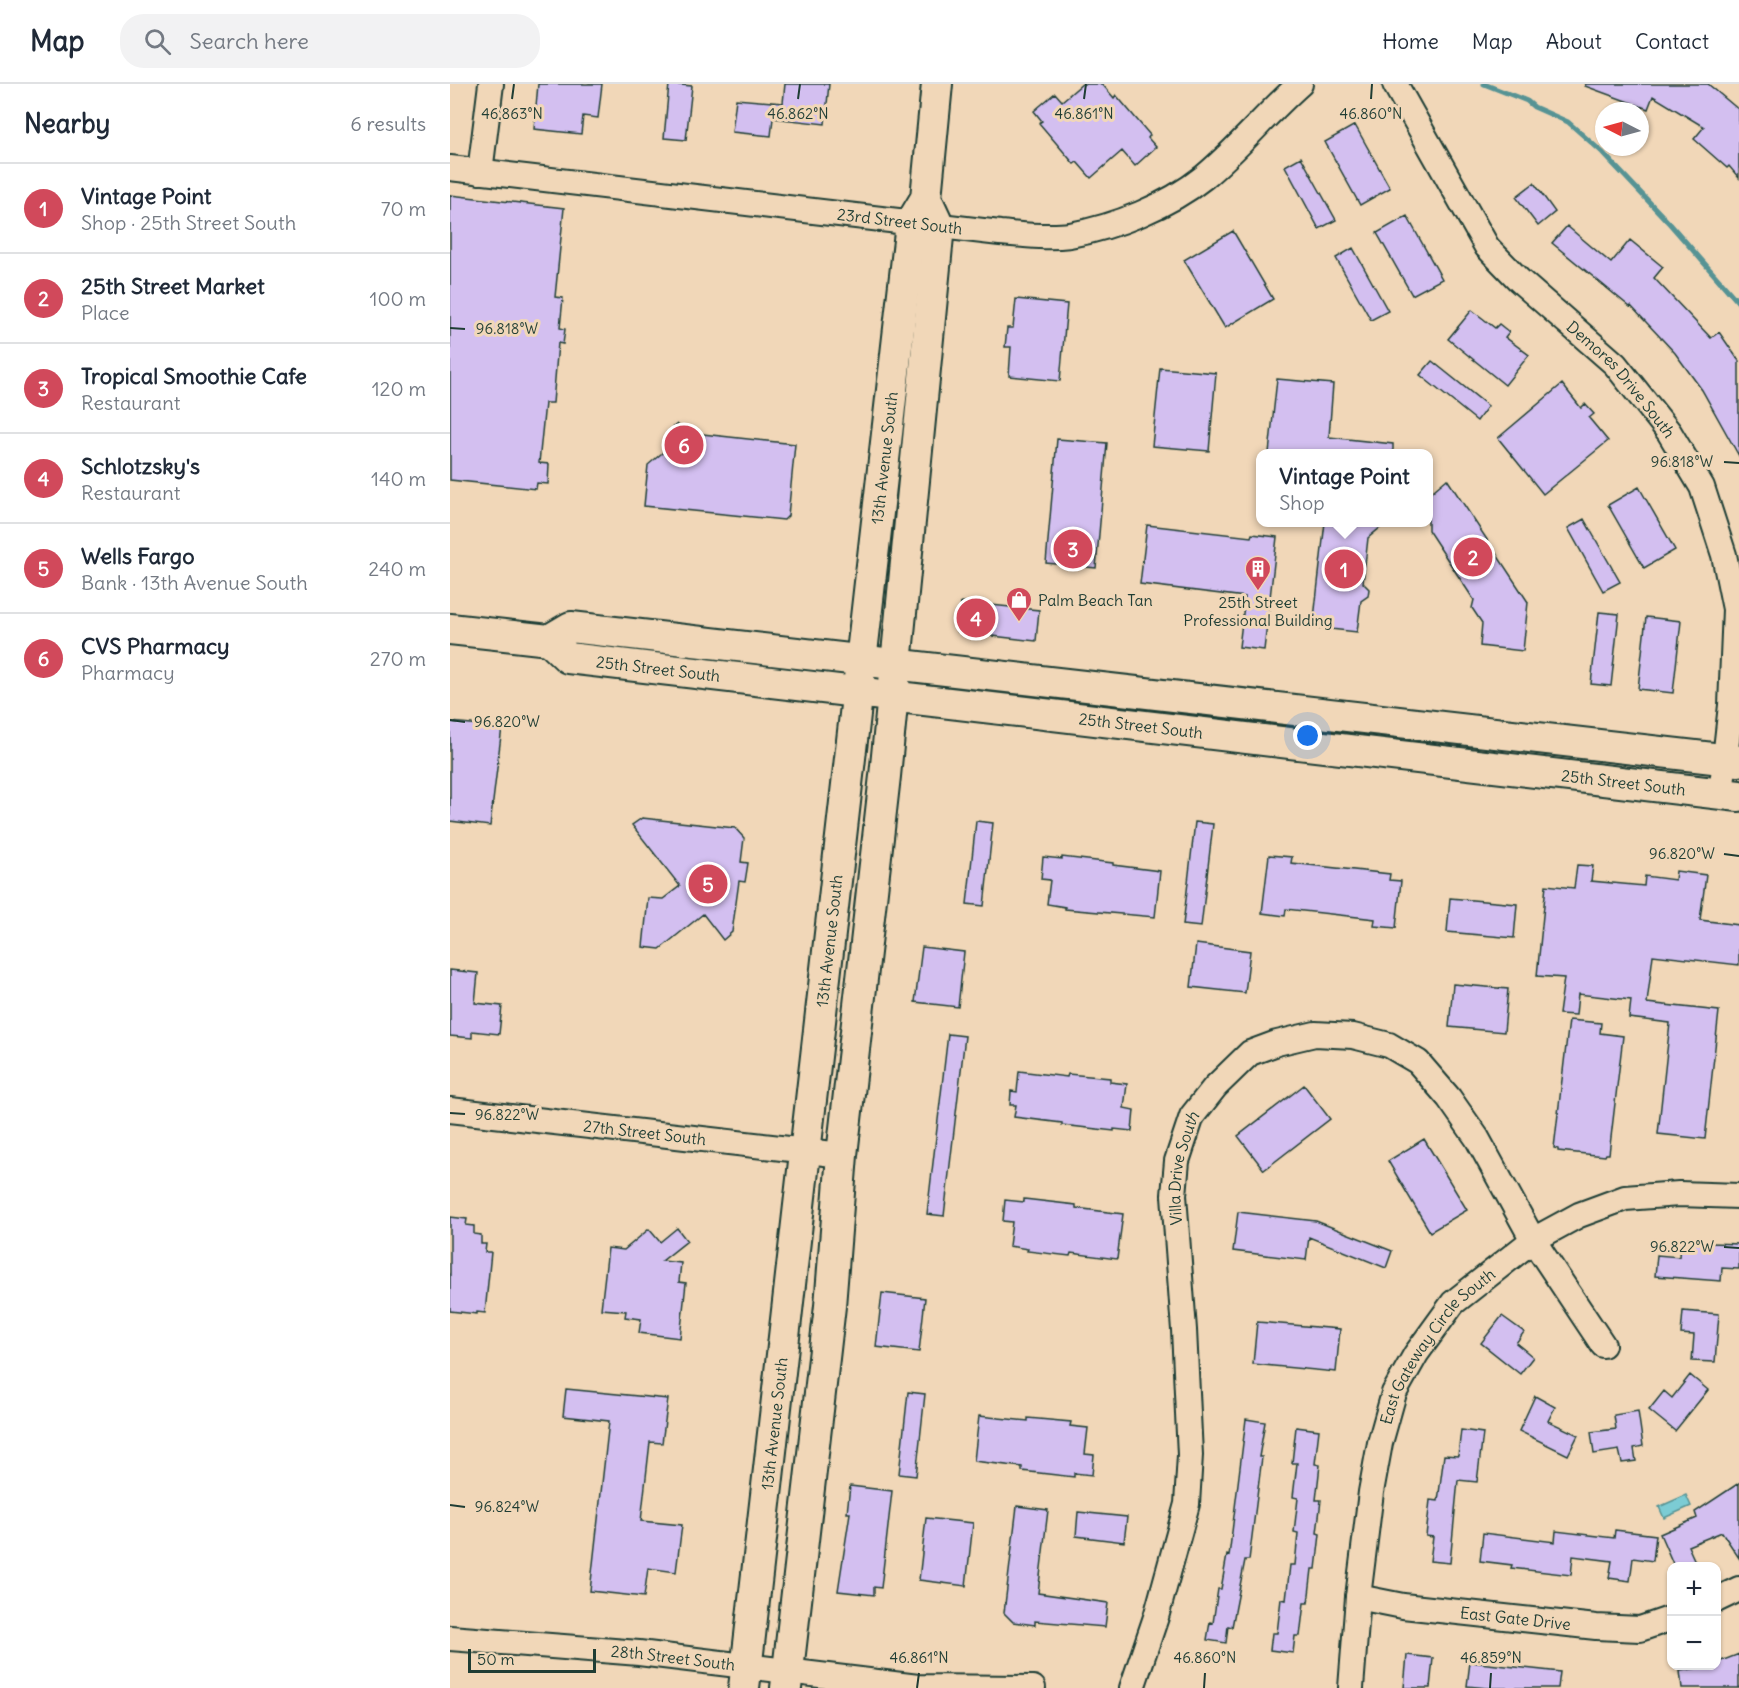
<!DOCTYPE html>
<html lang="en">
<head>
<meta charset="utf-8">
<style>
	:root { --surface:#fff; --page:#f2f2f3; --text:#1f2937; --muted:#747a83; --line:#e0e1e3; --accent:#d1495b }
	body { margin:0; font-family:Delius,sans-serif; background:var(--page); color:var(--text) }
	.controls { position:absolute; right:18px; bottom:18px; display:grid; overflow:hidden; border-radius:12px; box-shadow:0 2px 4px #0004 }
	.controls button { width:54px; height:54px; display:grid; place-items:center; padding:0; border:0; border-bottom:2px solid var(--line); background:var(--surface); color:var(--text); font:30px sans-serif }
	.compass { position:absolute; left:1145px; top:18px; width:54px; height:54px; border-radius:50%; background:var(--surface); box-shadow:0 2px 4px #0004; rotate:276deg }
	.scale { position:absolute; left:18px; bottom:15px; width:128px; box-sizing:border-box; padding-left:6px; border:3px solid #1f3d34; border-top:0; font-size:16px; line-height:21px; white-space:nowrap; color:#1f3d34; -webkit-text-stroke:4px #f1d7b8; paint-order:stroke }
	.you { position:absolute; left:858px; top:652px; width:21px; height:21px; margin:-15px; border:4px solid #fff; border-radius:50%; background:#1a73e8; box-shadow:0 0 0 9px #1a73e833 }
	.badge { display:grid; place-items:center; width:39px; height:39px; border-radius:50%; background:var(--accent); color:#fff; font-size:20px; font-weight:700 }
	.pin { position:absolute; translate:-50% -50%; border:3px solid #fff; box-shadow:0 2px 6px #0006 }
	.popup { position:absolute; left:806px; top:365px; width:177px; height:78px; box-sizing:border-box; display:grid; place-content:center; border-radius:12px; background:var(--surface); filter:drop-shadow(0 2px 4px #0005); font-size:20px; white-space:nowrap; color:var(--muted) }
	.popup b { font-size:22px; color:var(--text) }
	.popup::after { content:''; position:absolute; left:50%; top:100%; margin-left:-12px; border:12px solid transparent; border-top-color:var(--surface) }
	.list { margin:0; padding:0; list-style:none }
	h2 { display:flex; justify-content:space-between; align-items:center; height:78px; margin:0; padding:0 24px; font-size:26px }
	h2 small { font-size:20px; font-weight:400; color:var(--muted) }
	.list li { display:grid; grid-template-columns:39px 1fr auto; gap:18px; align-items:center; box-sizing:border-box; height:90px; padding:0 24px; border-top:2px solid var(--line) }
	.list b { display:block; font-size:22px; white-space:nowrap }
	.list p { margin:0; font-size:20px; white-space:nowrap; color:var(--muted) }
	.list em { font-size:20px; font-style:normal; color:var(--muted) }
	.icon { flex:none; width:33px; height:33px; fill:none; stroke:currentColor; stroke-width:2; stroke-linecap:round; stroke-linejoin:round }
	.map { position:relative; flex:none; width:1289px; height:1604px; overflow:hidden }
	header { display:flex; align-items:center; gap:36px; box-sizing:border-box; height:84px; padding:0 30px; background:var(--surface); border-bottom:2px solid var(--line) }
	header strong { font-size:28px }
	nav { display:flex; gap:33px; margin-inline-start:auto; font-size:21px }
	.search { width:420px; height:54px; background:var(--page); display:flex; align-items:center; gap:15px; box-sizing:border-box; padding:0 21px; border-radius:24px; color:var(--muted); font-size:22px }
	main { display:flex }
	aside { flex:1; background:var(--surface) }
	.map>svg:first-child { display:block }
	.water { fill:#7bccd4; stroke:#569394; stroke-width:1.5 }
	.lines { fill:none; stroke-linecap:round; stroke-linejoin:round }
	.stream { stroke:#569394; stroke-width:5 }
	.building { fill:#d3bff0; stroke:#1f3d34; stroke-width:1.5 }
	.minor-casing { stroke:#1f3d34; stroke-width:28 }
	.major-casing { stroke:#1f3d34; stroke-width:34 }
	.minor { stroke:#f1d7b8; stroke-width:24 }
	.major { stroke:#f1d7b8; stroke-width:30 }
	.ticks { fill:none; stroke:#1f3d34; stroke-width:2 }
	.labels { text-anchor:middle; stroke-width:6; stroke-linejoin:round; paint-order:stroke }
	.street-label { font-size:16px; fill:#1f3d34; stroke:#f1d7b8 }
	.poi-label { font-size:16px; fill:#1f3d34; stroke:#f1d7b8; text-anchor:start }
	.ticks-label { font-size:15px; text-anchor:middle; fill:#1f3d34; stroke:#f1d7b8; stroke-width:6; stroke-linejoin:round; paint-order:stroke }
</style>
</head>
<body>
<header>
<strong>Map</strong>
<div class="search"><svg class="icon" aria-label="search" viewBox="0 0 24 24"><circle cx="10" cy="10" r="6"/><path d="M15 15l6 6"/></svg>Search here</div>
<nav><a>Home</a><a>Map</a><a>About</a><a>Contact</a></nav>
</header>
<main>
<aside>
<h2>Nearby<small>6 results</small></h2>
<ul class="list">
<li><span class="badge">1</span><div><b>Vintage Point</b><p>Shop · 25th Street South</p></div><em>70 m</em></li>
<li><span class="badge">2</span><div><b>25th Street Market</b><p>Place</p></div><em>100 m</em></li>
<li><span class="badge">3</span><div><b>Tropical Smoothie Cafe</b><p>Restaurant</p></div><em>120 m</em></li>
<li><span class="badge">4</span><div><b>Schlotzsky's</b><p>Restaurant</p></div><em>140 m</em></li>
<li><span class="badge">5</span><div><b>Wells Fargo</b><p>Bank · 13th Avenue South</p></div><em>240 m</em></li>
<li><span class="badge">6</span><div><b>CVS Pharmacy</b><p>Pharmacy</p></div><em>270 m</em></li>
</ul>
</aside>
<div class="map">
<svg width="1289" height="1604" viewBox="0 0 1289 1604">
	<rect width="100%" height="100%" fill="#f1d7b8"/>
	<filter id="ink" filterUnits="userSpaceOnUse"><feTurbulence type="fractalNoise" baseFrequency=".0167" numOctaves="2"/><feDisplacementMap in="SourceGraphic" scale="12" xChannelSelector="R" yChannelSelector="G"/><feConvolveMatrix kernelMatrix="1 2 1 2 8 2 1 2 1" color-interpolation-filters="sRGB"/></filter>
	<g filter="url(#ink)">
		<path class="water" d="M1236,1411l5,11 -27,12 -5,-11z"/>
		<g class="lines">
			<path class="stream" d="M1034,0l43,17 7,6 34,15 34,30 68,72 69,79"/>
		</g>
		<path class="building" d="M88,0h64l-4,34 -15,-2 -2,18 -47,-5z
			M219,0l23,2 -6,54 -22,-2z
			M335,0h44l-4,40 -52,-6 -2,18 -39,-4 4,-33 47,4z
			M632,0h20l12,14 2,-3 34,40 -2,3 8,9 -21,19 -13,-15 -31,27 -14,-16 -3,2 -35,-41 3,-2 -8,-10 21,-18 7,8z
			M1135,0h123l31,26v68l-10,-12 -2,2 -33,-29 10,-12 -51,-31 -5,13 -63,-23z
			M905,41l35,63 -30,17 -35,-63z
			M851,73l35,63 -17,9 -34,-63z
			M1084,99l21,29 -17,14 -22,-29z
			M0,111l114,13 -9,89 8,1 -3,30 5,1 -2,15 -5,-1 -5,60h-8l-6,60 10,1 -1,20 -11,-1 -1,6 -86,-9z
			M957,132l35,63 -30,16 -35,-62z
			M1117,142l44,37 19,-23 33,27 -9,11 57,60 8,-6 20,29v95l-37,-66 -27,-37 -44,-47 -1,1 -78,-64z
			M783,147l40,68 -48,29 -41,-68z
			M903,164l35,63 -17,9 -35,-62z
			M566,215l51,5 -7,77 -51,-5 2,-29h-6l2,-19h6z
			M1022,226l23,18 4,-4 10,8 -4,5 24,18 -24,30 -57,-46z
			M982,277l56,45 -11,15 -57,-46z
			M710,284l56,5 -7,78 -57,-5z
			M827,295l56,5 -4,53 64,7v9h-124z
			M1112,300l19,24 4,-4 9,10 -5,4 19,23 -65,53 -45,-56z
			M227,340l7,8 111,12 -7,72 -4,4 -140,-14 4,-41 27,-23 -8,-9z
			M607,355l50,4 -11,125 -50,-5z
			M997,395l81,123 -5,49 -43,-5 2,-23 -10,-15 2,-8 -46,-70v-35z
			M1189,403l36,63 -31,18 -36,-63z
			M1134,435l36,63 -17,9 -35,-63z
			M875,438h62l-19,16 -5,45 6,6 -1,7 -7,5 -4,31 -44,-5z
			M697,441l104,12 1,-3 25,3 -13,113 -25,-3 6,-50 -105,-13z
			M511,518l78,8 -3,31 -78,-9z
			M1149,528l20,2 -8,72 -20,-2z
			M1196,533l35,4 -8,72 -35,-4z
			M0,638l52,5 -12,99 -40,-5z
			M192,734l93,10 9,10 -3,24 7,1 -3,19 -6,-1 -7,51 -9,8 -20,-26 -43,35 -17,-2 5,-49 15,1 17,-13 -48,-61z
			M526,737l17,2 -9,83 -17,-2z
			M745,738l18,2 -12,103 -18,-2z
			M819,771l23,2 -1,6 99,11 -1,6 12,1 -5,47 -22,-2 1,-7 -89,-10 -1,7 -23,-3z
			M593,773l19,2v-2l51,6v2l47,6 -5,46 -90,-8v-2l-18,-3 3,-24 -9,-1z
			M1127,781l16,1 -2,15 53,5 1,-10 30,4 1,-9 30,4 -6,45 39,5v40l-86,-10 -6,48 72,8 -14,128 -47,-5 12,-111 -41,-5 2,-18 -53,-6 -2,21 -17,-1 5,-36 -27,-2 9,-91 28,3z
			M1000,814l67,6 -3,34 -67,-6z
			M746,860l54,7 -5,42 -54,-6z
			M472,863l42,5 -6,55 -43,-5z
			M0,886l28,3 -3,30 27,3 -3,28 -27,-3v7l-22,-2z
			M1003,900l55,5 -4,43 -55,-5z
			M1119,936l32,3 -1,10 23,3 -14,118h-3l-1,2 -47,-5v-2l-4,-1z
			M498,950l17,2 -21,180 -17,-2z
			M569,987l48,6 1,-3 42,4v4l17,2 -3,24 10,2 -2,21 -18,-2v2l-52,-6v-2l-48,-6 2,-12h-6l1,-14 6,1z
			M854,1001l26,34 -66,51 -26,-34z
			M974,1055l43,71 -37,22 -42,-71z
			M574,1115l52,6v3l47,6 -6,45 -46,-6 -1,3 -43,-5 1,-2 -19,-3 3,-24 -9,-1 2,-21 19,2z
			M788,1128l78,9 76,30 -6,17 -77,-31 -3,23 -73,-9z
			M0,1133l17,2 -1,6 8,1v8l7,1v9h5l-1,8h6l-6,61 -8,-1v2l-27,-3z
			M227,1144l10,13 -25,20 19,2 -2,19 7,1 -6,55 -41,-5 2,-14 -16,-2 1,-6 -25,-2 7,-61 16,2 25,-21 11,13z
			M1230,1158l59,2v25l-17,-1 -1,13 -66,-5 2,-21 22,2z
			M432,1209l43,5 -6,54 -43,-5z
			M1233,1227l36,3 -4,48 -23,-1 2,-26 -13,-1z
			M1052,1232l22,16 -8,11 17,14 -13,17 -39,-31z
			M807,1238l83,7 -4,43 -83,-8z
			M1240,1291l18,15 -33,41 -26,-21 15,-19 8,7z
			M116,1305l102,10 -6,44 -12,-1 -9,79 41,4 -6,47 -28,-4 -4,29 -54,-6 19,-170 -46,-5z
			M458,1308l17,2 -9,82 -17,-2z
			M1085,1312l20,11 -7,14 30,14 -10,20 -49,-24z
			M1188,1327l5,35 -9,2 2,13 -14,2 -3,-13 -25,4 -3,-22 25,-3 -2,-14z
			M529,1332l49,5v-3l43,4 -1,4 18,2 -3,26 9,1 -2,20 -18,-2v4l-52,-6v-4l-48,-6z
			M796,1335l19,3 -6,35h3l-13,103h-4l-13,67 -4,-1 -2,17 -19,-3 3,-18 3,1 5,-34h3l6,-34 2,1z
			M846,1343l23,3 -4,34 5,1 -4,35h5l-4,33 3,1 -4,35h-4l-4,34h-4l-4,33h-5l-2,17 -23,-3 2,-17h5l4,-34 5,1 4,-35h5l3,-32 -4,-1 4,-34 -5,-1 4,-34h-5z
			M1011,1346l22,3 -6,49 -19,-2 -8,83 -20,-2 3,-24 -7,-1 4,-36 8,1 6,-46 14,1z
			M1289,1399v75l-17,-26 -34,14 9,20h-23l-14,-32 37,-16 -2,-6z
			M400,1402l42,5 -11,97 -7,-1v8l-36,-4 12,-78h-3z
			M567,1422l31,4 -10,83 70,10 -3,24 -70,-6v4l-22,-3 -9,-9z
			M628,1428l49,5 -3,25 -48,-6z
			M476,1434l47,5 -7,63 -47,-6z
			M1165,1446l41,5 -3,26 -20,-3 -3,23 -21,-3 3,-17 -39,-5 -2,19 -60,-7 1,-3 -32,-4 3,-28 72,9 1,-11 58,7z
			M1289,1570v34h-57l-2,-17 36,-6v-2z
			M957,1571l26,3 -3,30h-26z
			M1020,1578l90,10 -2,16h-71l-20,-2z"/>
		<g class="lines">
			<defs>
				<g id="minor">
					<path id="s1" d="M945,0l92,163 32,33 96,84 54,68 33,55 22,68 11,54 -4,96 -10,89"/>
					<path id="s2" d="M0,84l550,65c23,2 47,5 70,2 45,-8 98,-29 134,-58 34,-28 63,-64 96,-93"/>
					<path d="M30,88l11,-88"/>
					<path id="s3" d="M0,1026l392,45"/>
					<path id="s4" d="M908,1513l45,9 193,21 44,2 32,-11"/>
					<path d="M1266,1516l23,-11"/>
					<path id="s5" d="M0,1554l189,15 279,34 115,1"/>
					<path id="s6" d="M682,1604l24,-71 31,-113 3,-49 -6,-125 -10,-135 3,-34 15,-45 23,-29 35,-34 27,-10 38,-9 38,2 36,9 29,17 31,36 28,40 56,102 70,105"/>
					<path id="s7" d="M901,1604l7,-91 13,-105 9,-49 14,-50 22,-39 37,-51 80,-63 46,-25 46,-17 54,-4 60,2"/>
				</g>
				<g id="major">
					<path d="M0,545l99,11 22,-13 1168,134"/>
					<path id="s8" d="M99,556l19,18 1171,138"/>
					<path id="s9" d="M294,1604l167,-1465 15,-25 11,-114"/>
					<path d="M336,1604l44,-382 12,-151 43,-379 54,-550 -13,-28"/>
				</g>
			</defs>
			<use href="#minor" class="minor-casing"/>
			<use href="#major" class="major-casing"/>
			<use href="#minor" class="minor"/>
			<use href="#major" class="major"/>
		</g>
	</g>
	<path class="ticks" d="M62,15l2,-15M348,15l2,-15M634,15l2,-15M921,15l1,-15M0,244l15,1M1274,378l15,1M0,636l15,2M1274,770l15,2M0,1029l15,1M1274,1163l15,1M0,1421l15,2M467,1604l2,-15M754,1604l1,-15M1040,1604l1,-15"/>
	<defs>
		<symbol id="building-pin" viewBox="-11 -11 22 30"><path d="M0 17L-7.5 6A9.5 9.5 0 1 1 7.5 6Z" fill="#d1495b" stroke="#f1d7b8"/><path d="M-4-6H4V6H1V3H-1V6H-4ZM-2.5-4.3h1.7v1.8h-1.7ZM.8-4.3h1.7v1.8H.8ZM-2.5-1h1.7V.8h-1.7ZM.8-1h1.7V.8H.8Z" fill="#fff"/></symbol>
		<symbol id="shop-pin" viewBox="-11 -11 22 30"><path d="M0 17L-7.5 6A9.5 9.5 0 1 1 7.5 6Z" fill="#d1495b" stroke="#f1d7b8"/><path d="M-5-2.5h2.3a2.7 3.5 0 0 1 5.4 0H5L5.5 6h-11ZM-1.5-2.5h3a1.5 2.3 0 0 0-3 0Z" fill="#fff"/></symbol>
	</defs>
	<g fill-rule="evenodd">
		<use href="#building-pin" x="793" y="470" width="30" height="40"/>
		<use href="#shop-pin" x="554" y="501" width="30" height="40"/>
	</g>
	<g class="labels">
		<g class="street-label">
			<text dy="6" stroke="none"><textPath href="#s2" startOffset="453">23rd Street South</textPath></text>
			<text dy="6" stroke="none"><textPath href="#s1" startOffset="376">Demores Drive South</textPath></text>
			<text dy="6" stroke="none"><textPath href="#s9" startOffset="1238">13th Avenue South</textPath></text>
			<text dy="6" stroke="none"><textPath href="#s8" startOffset="117">25th Street South</textPath></text>
			<text dy="6" stroke="none"><textPath href="#s8" startOffset="603">25th Street South</textPath></text>
			<text dy="6" stroke="none"><textPath href="#s8" startOffset="1089">25th Street South</textPath></text>
			<text dy="6" stroke="none"><textPath href="#s9" startOffset="752">13th Avenue South</textPath></text>
			<text dy="6" stroke="none"><textPath href="#s3" startOffset="196">27th Street South</textPath></text>
			<text dy="6" stroke="none"><textPath href="#s6" startOffset="530">Villa Drive South</textPath></text>
			<text dy="6" stroke="none"><textPath href="#s7" startOffset="362">East Gateway Circle South</textPath></text>
			<text dy="6" stroke="none"><textPath href="#s9" startOffset="266">13th Avenue South</textPath></text>
			<text dy="6" stroke="none"><textPath href="#s4" startOffset="159">East Gate Drive</textPath></text>
			<text dy="6" stroke="none"><textPath href="#s5" startOffset="224">28th Street South</textPath></text>
		</g>
		<g class="poi-label">
			<text x="588" y="522">Palm Beach Tan</text>
			<text x="808" y="524" text-anchor="middle">25th Street<tspan x="808" dy="18">Professional Building</tspan></text>
		</g>
	</g>
	<g class="ticks-label">
		<text x="62" y="35">46.863°N</text>
		<text x="348" y="35">46.862°N</text>
		<text x="634" y="35">46.861°N</text>
		<text x="921" y="35">46.860°N</text>
		<text x="57" y="250">96.818°W</text>
		<text x="1232" y="383">96.818°W</text>
		<text x="57" y="643">96.820°W</text>
		<text x="1232" y="775">96.820°W</text>
		<text x="57" y="1036">96.822°W</text>
		<text x="1232" y="1168">96.822°W</text>
		<text x="57" y="1428">96.824°W</text>
		<text x="469" y="1579">46.861°N</text>
		<text x="755" y="1579">46.860°N</text>
		<text x="1041" y="1579">46.859°N</text>
	</g>
</svg>
<div class="controls">
<button>+</button>
<button>−</button>
</div>
<svg class="compass" viewBox="-18 -18 36 36"><path d="M0-13l5 13h-10z" fill="#e53935"/><path d="M0 13l5-13h-10z" fill="#747a83"/></svg>
<div class="scale">50 m</div>
<div class="you"></div>
<div class="pin badge" style="left:894px;top:485px">1</div>
<div class="popup"><b>Vintage Point</b>Shop</div>
<div class="pin badge" style="left:1023px;top:473px">2</div>
<div class="pin badge" style="left:623px;top:465px">3</div>
<div class="pin badge" style="left:526px;top:534px">4</div>
<div class="pin badge" style="left:258px;top:800px">5</div>
<div class="pin badge" style="left:234px;top:361px">6</div>
</div>
</main>
</body>
</html>
